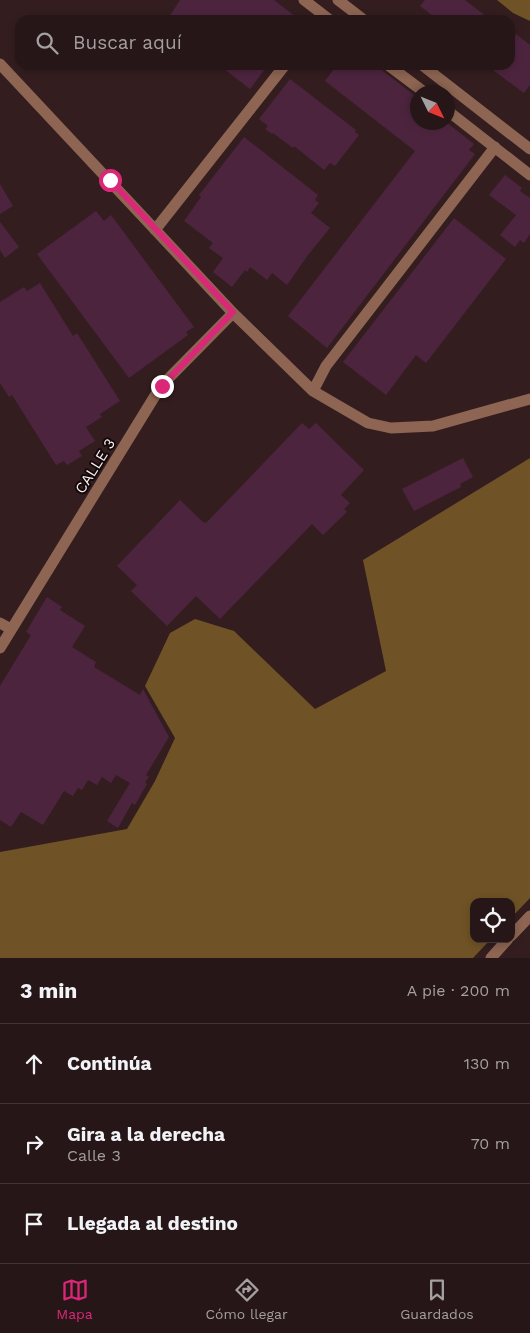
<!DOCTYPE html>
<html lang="es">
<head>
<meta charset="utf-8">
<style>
	:root { --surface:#261617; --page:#322324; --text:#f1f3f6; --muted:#a49fa1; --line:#423536; --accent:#db2777 }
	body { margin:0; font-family:"Work Sans",sans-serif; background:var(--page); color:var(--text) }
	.controls { position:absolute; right:15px; bottom:15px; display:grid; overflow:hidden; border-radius:10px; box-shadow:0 2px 8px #0003 }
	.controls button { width:45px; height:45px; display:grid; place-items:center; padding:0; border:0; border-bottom:1px solid var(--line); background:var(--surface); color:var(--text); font:25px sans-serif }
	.compass { position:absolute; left:410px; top:85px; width:45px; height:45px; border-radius:50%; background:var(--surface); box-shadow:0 2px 8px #0003; rotate:133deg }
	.stop { position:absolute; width:15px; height:15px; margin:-11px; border:4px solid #db2777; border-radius:50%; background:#fff }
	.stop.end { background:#db2777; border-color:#fff; box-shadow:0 1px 5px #0008 }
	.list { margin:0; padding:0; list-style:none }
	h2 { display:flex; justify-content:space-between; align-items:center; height:65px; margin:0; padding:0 20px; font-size:21px }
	h2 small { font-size:16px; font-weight:400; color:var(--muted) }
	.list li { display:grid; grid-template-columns:32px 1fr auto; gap:15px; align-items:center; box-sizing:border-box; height:80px; padding:0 20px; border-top:1px solid var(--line) }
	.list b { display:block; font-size:19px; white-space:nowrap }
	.list p { margin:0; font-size:16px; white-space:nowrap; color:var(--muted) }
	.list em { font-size:16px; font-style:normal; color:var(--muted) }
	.icon { flex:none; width:28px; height:28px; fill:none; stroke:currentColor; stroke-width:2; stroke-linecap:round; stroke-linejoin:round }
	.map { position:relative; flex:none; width:530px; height:958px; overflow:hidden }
	.search { position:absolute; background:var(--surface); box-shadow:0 2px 8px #0003; left:15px; right:15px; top:15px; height:55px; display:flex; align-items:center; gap:12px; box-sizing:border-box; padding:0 18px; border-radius:15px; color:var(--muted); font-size:19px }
	.sheet { height:305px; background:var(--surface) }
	nav { display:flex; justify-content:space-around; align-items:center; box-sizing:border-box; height:70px; border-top:1px solid var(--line); background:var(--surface); font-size:14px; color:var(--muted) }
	nav a { display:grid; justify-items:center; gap:2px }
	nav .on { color:var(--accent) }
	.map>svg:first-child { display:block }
	.forest { fill:#6f5326 }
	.building { fill:#4d243e }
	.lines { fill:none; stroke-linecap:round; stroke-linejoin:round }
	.minor { stroke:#8d6552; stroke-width:11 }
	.route { stroke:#db2777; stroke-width:6 }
	.labels { text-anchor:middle; stroke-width:4; stroke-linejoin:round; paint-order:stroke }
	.street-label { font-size:15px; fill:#fef1f2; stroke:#140a0b }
</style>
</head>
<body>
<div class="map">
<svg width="530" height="958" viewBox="0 0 530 958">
	<rect width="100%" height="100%" fill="#331d1f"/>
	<path class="forest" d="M497,0h33v21l-17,-8z
		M530,458v440l-19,20v-16h-37v37h17l-18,19h-473v-106l127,-23 28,-48 20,-43 -30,-52 25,-53 25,-14 39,12 81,78 71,-38 -23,-111z"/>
	<path class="building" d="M180,0h94l26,20h-133z
		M425,0h40l26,20h-53l-18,-14z
		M510,34l4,3 2,-3 14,11v40l-6,8 -38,-28h24z
		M219,65h49l-18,24z
		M337,65h38l43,33v24h28l28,22 -5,6 6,4 -148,194 -39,-32 127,-165 -90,-70z
		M290,79l66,51 -1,2 4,3 -24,31 -5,-3 -6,7 -30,-24 -1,2 -20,-15 -1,1 -7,-5 3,-3 -9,-7z
		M244,137l74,58 -3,5 4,3 -8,10 19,15 -22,27 -21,30 -15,-12 -5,7 -17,-13 -3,5 -2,-2 -13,17 -19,-15 10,-14 -14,-10 4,-5 -29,-22 17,-24 -2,-2z
		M505,175l17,13 -2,3 10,7v36l-6,9 -4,-3 -5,7 -15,-12 16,-20 -27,-20z
		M0,184l13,22 -13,8z
		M96,211l8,10 7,-6 83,112 -8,5 2,3 -59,43 -92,-124z
		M454,218l52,41 -80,104 -10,-8 -30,40 -43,-33z
		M0,222l19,25 -14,11 -5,-8z
		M40,283l33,53 4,-3 43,68 -20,13 2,3 -16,10 9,14 -16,10 3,5 -15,9 -3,-4 -8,4 -44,-70 -3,2 -9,-14v-81l24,-15 3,4z
		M302,423l7,6 7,-6 48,47 -23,25 9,8 -6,6 3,3 -24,23 -11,-11 -92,95 -24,-23 -29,30 -36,-35 6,-6 -20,-19 63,-66 24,23 1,-1 1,1z
		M463,458l10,19 -13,7 1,3 -47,24 -12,-22z
		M47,597l15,10 -2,3 25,16 -13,21 24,15 -2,5 46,28 3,-6 26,48 -23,38 3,2 -4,5 2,2 -12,21 -3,-2 -14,25 -11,-7 23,-38 -14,-8 -5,8 -9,-6 -5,8 -9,-5 -6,10 -4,-2 -5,8 -9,-5 -21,34 -22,-13 -10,15 -11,-7v-134l31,-51 -5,-3z"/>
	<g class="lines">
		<path class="minor" d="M304,0l26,20
			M338,0l26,20
			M0,64l233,249 80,78 55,32 23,5 42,-2 97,-27
			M388,65l36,27
			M422,65l108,84
			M448,111l82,64
			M155,230l130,-165
			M313,391l13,-25 169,-219
			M0,623l11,6
			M0,648l161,-262 72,-73
			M511,936l19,-20
			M491,958l17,-19"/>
	</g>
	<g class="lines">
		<path class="route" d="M110,180l123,132 -71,74"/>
	</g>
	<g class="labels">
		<g class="street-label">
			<text transform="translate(95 466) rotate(-58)" y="5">CALLE 3</text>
		</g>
	</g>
</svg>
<div class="controls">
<button><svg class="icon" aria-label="locate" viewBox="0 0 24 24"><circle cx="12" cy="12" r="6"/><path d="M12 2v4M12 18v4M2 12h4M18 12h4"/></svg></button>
</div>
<svg class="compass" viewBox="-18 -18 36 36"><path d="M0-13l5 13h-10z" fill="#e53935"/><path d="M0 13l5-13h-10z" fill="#a49fa1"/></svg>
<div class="stop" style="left:110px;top:180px"></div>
<div class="stop end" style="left:162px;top:386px"></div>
<div class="search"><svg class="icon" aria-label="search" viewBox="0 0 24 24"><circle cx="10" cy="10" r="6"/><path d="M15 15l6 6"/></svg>Buscar aquí</div>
</div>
<section class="sheet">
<h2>3 min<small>A pie · 200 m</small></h2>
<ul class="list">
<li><svg class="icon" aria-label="ahead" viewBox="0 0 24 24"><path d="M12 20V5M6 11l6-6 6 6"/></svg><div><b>Continúa</b></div><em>130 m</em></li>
<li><svg class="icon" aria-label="right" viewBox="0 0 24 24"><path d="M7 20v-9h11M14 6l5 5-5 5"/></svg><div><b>Gira a la derecha</b><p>Calle 3</p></div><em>70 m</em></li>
<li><svg class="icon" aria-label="arrive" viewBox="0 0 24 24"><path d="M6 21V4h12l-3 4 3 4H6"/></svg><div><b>Llegada al destino</b></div></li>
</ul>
</section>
<nav>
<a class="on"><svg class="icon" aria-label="map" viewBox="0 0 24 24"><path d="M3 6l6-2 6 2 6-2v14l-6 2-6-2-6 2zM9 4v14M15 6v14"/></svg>Mapa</a>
<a><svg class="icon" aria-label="directions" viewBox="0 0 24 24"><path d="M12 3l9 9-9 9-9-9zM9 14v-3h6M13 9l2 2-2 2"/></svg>Cómo llegar</a>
<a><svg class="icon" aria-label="saved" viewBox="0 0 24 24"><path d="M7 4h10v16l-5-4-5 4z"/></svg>Guardados</a>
</nav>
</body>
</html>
